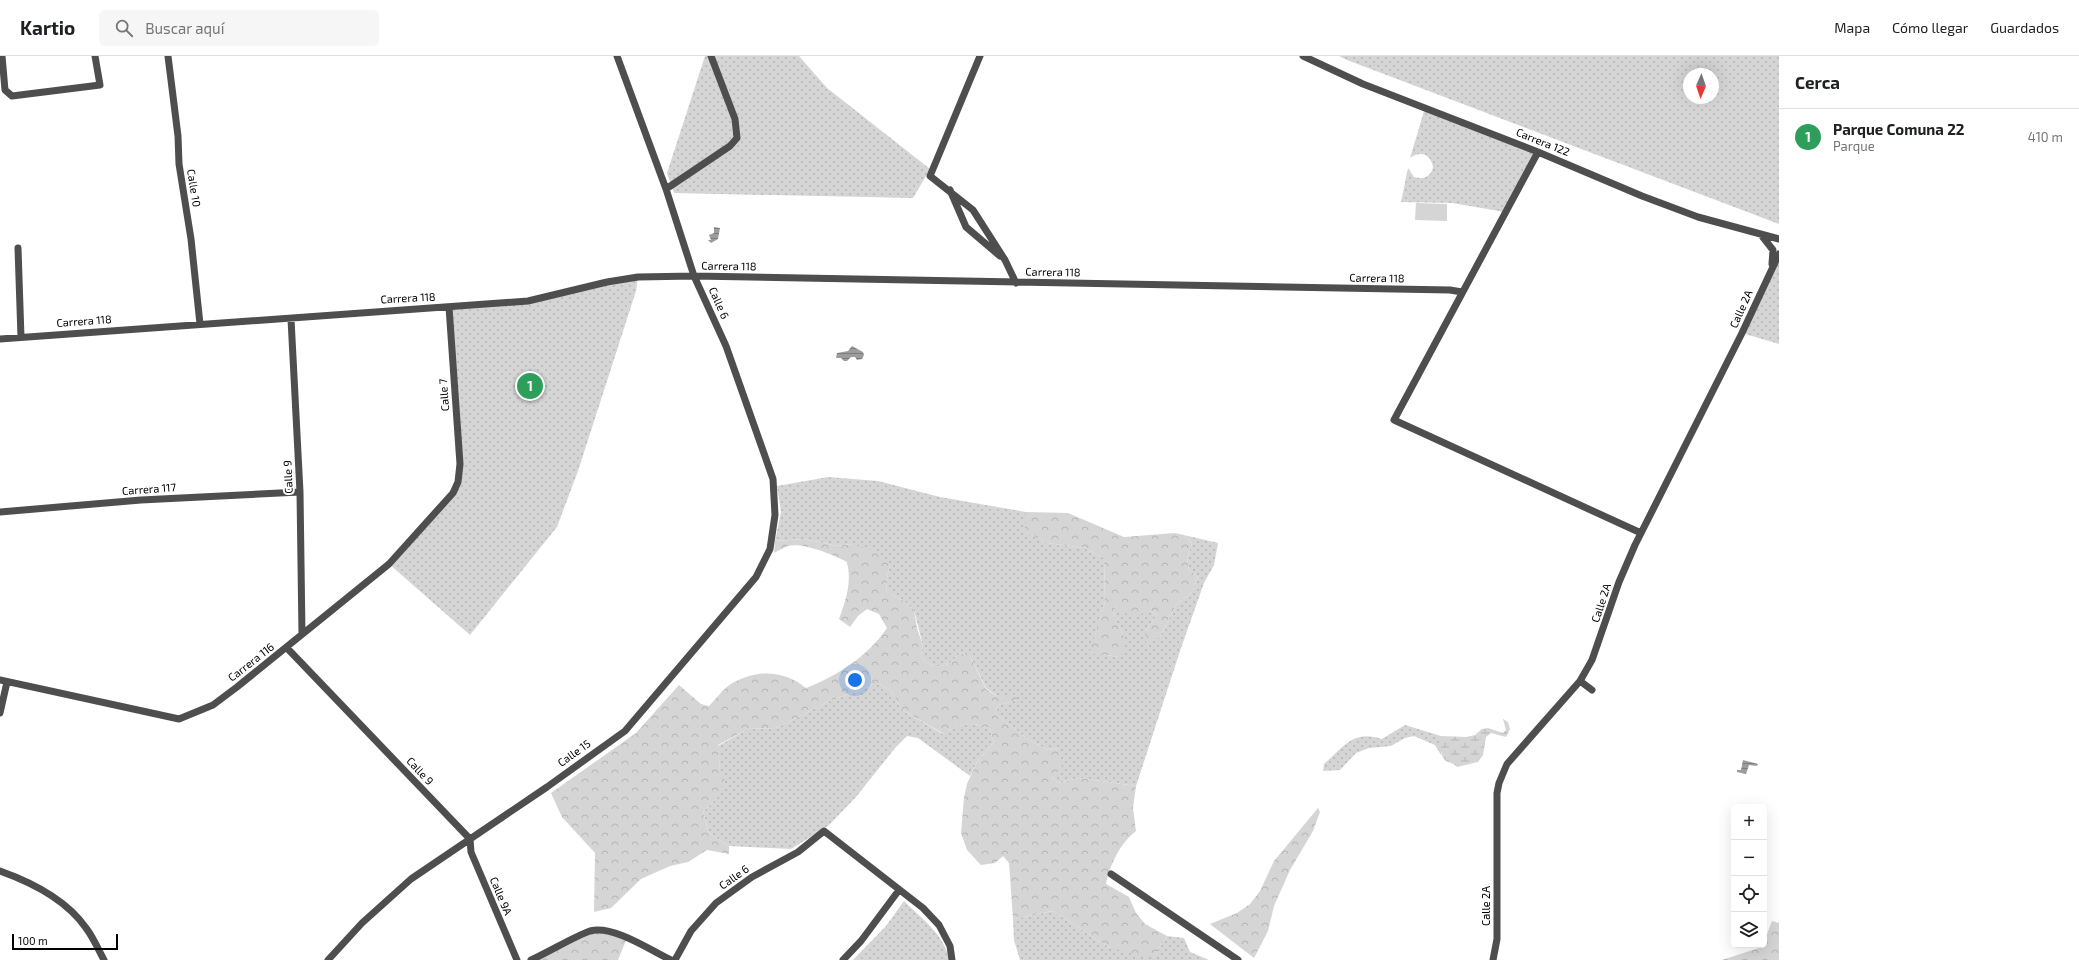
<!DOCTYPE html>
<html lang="es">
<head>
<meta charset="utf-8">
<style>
	:root { --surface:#fff; --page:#f6f6f6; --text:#202124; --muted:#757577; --line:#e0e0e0; --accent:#000 }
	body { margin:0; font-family:"Exo 2",sans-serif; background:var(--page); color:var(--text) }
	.controls { position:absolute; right:12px; bottom:12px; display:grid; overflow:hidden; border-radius:6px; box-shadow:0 4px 16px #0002 }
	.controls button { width:36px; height:36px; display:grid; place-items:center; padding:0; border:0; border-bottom:1px solid var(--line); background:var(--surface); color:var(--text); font:20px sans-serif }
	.compass { position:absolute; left:1683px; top:12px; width:36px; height:36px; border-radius:50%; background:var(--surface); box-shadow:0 4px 16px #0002; rotate:182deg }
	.scale { position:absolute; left:12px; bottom:10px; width:106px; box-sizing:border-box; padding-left:4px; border:2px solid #000; border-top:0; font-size:11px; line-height:14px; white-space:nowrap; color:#000; -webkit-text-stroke:3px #fff; paint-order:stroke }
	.you { position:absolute; left:855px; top:624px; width:14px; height:14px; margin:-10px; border:3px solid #fff; border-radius:50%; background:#1a73e8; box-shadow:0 0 0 6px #1a73e833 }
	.badge { display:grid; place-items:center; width:26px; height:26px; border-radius:50%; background:var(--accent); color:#fff; font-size:13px; font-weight:700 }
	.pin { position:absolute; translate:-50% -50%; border:2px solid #fff; box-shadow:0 1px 4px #0006 }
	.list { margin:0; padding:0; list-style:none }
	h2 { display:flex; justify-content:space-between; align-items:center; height:52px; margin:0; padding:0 16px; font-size:17px }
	h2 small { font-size:13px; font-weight:400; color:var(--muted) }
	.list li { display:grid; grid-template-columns:26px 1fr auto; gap:12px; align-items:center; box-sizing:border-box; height:56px; padding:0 16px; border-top:1px solid var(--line) }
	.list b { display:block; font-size:15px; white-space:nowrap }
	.list p { margin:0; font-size:13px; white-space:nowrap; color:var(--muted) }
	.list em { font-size:13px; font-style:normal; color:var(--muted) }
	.icon { flex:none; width:22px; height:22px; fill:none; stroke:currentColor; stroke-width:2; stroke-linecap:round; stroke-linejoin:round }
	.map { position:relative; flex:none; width:1779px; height:904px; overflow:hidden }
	header { display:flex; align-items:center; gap:24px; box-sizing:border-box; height:56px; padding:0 20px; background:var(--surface); border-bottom:1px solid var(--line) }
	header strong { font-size:19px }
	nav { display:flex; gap:22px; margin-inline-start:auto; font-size:14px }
	.search { width:280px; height:36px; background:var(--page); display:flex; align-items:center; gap:10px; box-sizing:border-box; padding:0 14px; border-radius:6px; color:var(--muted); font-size:15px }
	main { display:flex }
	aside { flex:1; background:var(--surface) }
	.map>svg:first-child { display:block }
	.grass { fill:url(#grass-dots); fill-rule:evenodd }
	.forest { fill:url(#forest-crowns) }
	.wetland { fill:url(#wetland-marsh) }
	.garden { fill:#d5d5d5 }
	.water { fill:url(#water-rules) }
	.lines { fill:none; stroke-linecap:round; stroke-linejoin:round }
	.minor { stroke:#4e4e4e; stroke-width:7 }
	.labels { text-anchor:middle; stroke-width:4; stroke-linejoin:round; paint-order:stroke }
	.street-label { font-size:11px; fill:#000; stroke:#fff }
</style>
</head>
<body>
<header>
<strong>Kartio</strong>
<div class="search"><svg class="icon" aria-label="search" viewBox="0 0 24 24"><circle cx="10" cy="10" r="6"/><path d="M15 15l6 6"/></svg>Buscar aquí</div>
<nav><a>Mapa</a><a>Cómo llegar</a><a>Guardados</a></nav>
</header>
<main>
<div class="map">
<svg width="1779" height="904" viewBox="0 0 1779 904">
	<defs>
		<pattern id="grass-dots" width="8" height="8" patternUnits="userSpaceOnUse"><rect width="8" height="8" fill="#d5d5d5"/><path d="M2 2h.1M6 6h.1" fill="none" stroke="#b5b5b5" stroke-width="1.8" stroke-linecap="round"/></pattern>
		<pattern id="forest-crowns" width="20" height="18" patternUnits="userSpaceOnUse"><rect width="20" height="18" fill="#d5d5d5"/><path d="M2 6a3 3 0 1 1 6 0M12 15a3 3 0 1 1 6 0" fill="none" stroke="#b5b5b5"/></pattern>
		<pattern id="wetland-marsh" width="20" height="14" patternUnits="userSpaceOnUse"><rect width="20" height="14" fill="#d5d5d5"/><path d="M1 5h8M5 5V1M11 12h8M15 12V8" fill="none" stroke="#b5b5b5"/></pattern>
		<pattern id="water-rules" width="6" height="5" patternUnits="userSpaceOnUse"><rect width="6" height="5" fill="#9c9c9c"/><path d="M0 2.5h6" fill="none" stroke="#7d7d7d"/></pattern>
	</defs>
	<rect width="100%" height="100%" fill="#fff"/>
	<path class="grass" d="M705,0h94l28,32 103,81 -17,29 -239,-5 -7,-20z
		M1339,0h440v168l-432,-164zM1689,18h24v24h-24z
		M1425,52l113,44 -33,60 -53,-9 -51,-1 7,-34 6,9c9,3 17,0 19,-10 -2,-13 -13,-17 -23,-9z
		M1779,202v86l-37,-11z
		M638,221l-2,14 -58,180 -21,56 -87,108 -81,-71 69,-82 -9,-175 79,-6z
		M828,421l50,4 62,16 86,15v20l22,11 37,5 19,10 1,44 -15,52h12l16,3 5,-23 -10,-19 3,-9 6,5h28l7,4 -11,16 14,6 16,-32 16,-13 6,-15 -9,-7 -2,-12 5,-15 -8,-8 34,8 -4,22 -10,18 -23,65 -45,138 -57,-8 -21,5 -6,-6 7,-29 -11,2 -19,-10 -34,-26 3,-9 19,-5 -19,-3 -12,-9 -16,-32 -10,-3c-3,3 -8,9 -12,11 -11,5 -22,1 -27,-9l2,-9 -9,-36 -10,-9 -17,-9 -1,-9 4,-19 -40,-20 -12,2 -34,-7 -29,2 6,-29 -4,-26z
		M874,625l17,10 11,19 41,24c17,-11 28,-13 46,-6l5,14 -17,20 -7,14 -52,-38 -11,-2 -12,12 -39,49 -28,29 -37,23 -62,-3 -20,-13 -6,-21 14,-14 3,-27 -2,-25 30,-17 28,-1 53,-27 41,-14z
		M1405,669l36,11v19l-6,-10 -21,-9 -9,2 -14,8 -22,2 -13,5 -16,17 -17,1 1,-7c20,-17 28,-35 58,-25z
		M904,845c17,17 41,34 45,59h-96l33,-34z
		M1053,855l57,37 48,1 9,-13 17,2 6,14 19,8h-189l-6,-20 -1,-21z"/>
	<path class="forest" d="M1026,456l42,1 56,24 51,-4 9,2 8,8 -5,15 2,12 9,7 -6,15 -16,13 -16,32 -14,9v-15l11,-16 -7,-4 -15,5 -13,-4 -6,-6 -3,9 10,19 2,14 -7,9 -16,-3h-13l16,-52 -1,-44 -19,-10 -37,-5 -23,-11z
		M804,483l34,7 12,-2 23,6 17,14 -4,19 1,9 17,9 10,9 3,18 6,18 -2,9c5,10 16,14 27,9 4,-2 9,-8 12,-11l10,3 16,33 12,8 19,-3v6l-19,5 -3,9 34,26 19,10 11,-2 3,19 -10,10 6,6 21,-5 57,8 -3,22 3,23c-15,11 -27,35 -30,53l23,13 7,16 9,11 22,12 -9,13 -4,9 -44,-10 -57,-37 -40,8 -4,-56 -6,-7 -8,7 -14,2 -14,-15 -6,-17 3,-36 3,-13 10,-22 17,-20 -5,-14c-18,-7 -29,-5 -45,6l-42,-24 -11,-19 -17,-10 -4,6 -41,14 -53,27 -28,1 -30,16 2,26 5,10 -8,17 -14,14 6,21 20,13v8l-22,-4 -19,12 -18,4 -29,13 -30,29 -17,4 1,-59 -33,-36 -11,-24 85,-60 43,-48 22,19 8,2c7,-7 14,-17 22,-22 26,-15 52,-14 75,4 31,-12 62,-32 81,-60l-8,-14 -12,-5 -9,7 -8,11 -11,-8c7,-20 13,-36 8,-57 -13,-7 -44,-20 -59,-16 -5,2 -10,5 -14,7l1,-12z
		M1318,752l2,4 -7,19 -23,39 -16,36 -6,25 -14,27 -44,-34 27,-11 13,-9 10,-13 14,-30z
		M1772,865l7,2v37h-57l40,-13z
		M591,875l36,7 -9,22h-87z"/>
	<path class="wetland" d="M1503,663l5,3 2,7 -4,8 -15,-4 -5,4 -3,18 -5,7 -21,5c-3,-4 -7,-4 -11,-6 -7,-6 -5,-17 -5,-25l25,1 9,-2 7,-6 6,-1 15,5 3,-3z"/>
	<path class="garden" d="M1416,147l31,1v17l-32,-1z"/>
	<path class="water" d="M714,171l6,1 -2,11 -7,4 -3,-3h3l-2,-5 5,-2z
		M852,290l11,6 1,3 -2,4 -5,1 -2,-3h-4l-4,4h-3l-3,-3h-5l1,-5 11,-2z
		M1743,704l15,4 -1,2 -8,-1 -3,9 -9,-2v-2h4z"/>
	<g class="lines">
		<path class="minor" d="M2,0l3,34 7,6 88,-11 -5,-29
			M168,0l10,80 1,28 12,75 9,85
			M980,0l-50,120 43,34 32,50 11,23
			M1303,0l60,28 175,68 104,44 56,21 81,22
			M1538,96l-144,268 247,113
			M666,133l64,-43 7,-8 -2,-19 -24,-63
			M950,134l16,37 34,29
			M1762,180l11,14 -1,14
			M18,192l3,89
			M291,263l9,173 2,142
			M0,283l528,-38 79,-19 31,-5 56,-1 756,14 12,2
			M0,456l141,-12 159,-8
			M287,592l183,191
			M0,624l179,39 34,-14 24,-18 152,-123 64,-71 5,-11 2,-18 -11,-157
			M1580,625l12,9
			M0,657l7,-31
			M470,783l1,13 46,108
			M0,815c31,11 66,28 86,57 7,9 12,21 18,32
			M1111,818l127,86
			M328,904l34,-37 49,-44 136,-92 78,-56 131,-154 14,-28 5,-34 -2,-36 -47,-133 -32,-70 -28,-87 -49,-133
			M531,904c18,-8 42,-23 59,-29 24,-6 60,19 81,29
			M675,904l16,-29 25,-28 36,-26 46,-25 26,-21 99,77 16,17 11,21 2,14
			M843,904l18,-19 38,-51
			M1493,904l4,-21v-146l2,-10 8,-19 73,-83 12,-21 27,-78 16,-37 107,-212 37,-79"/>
	</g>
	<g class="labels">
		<g class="street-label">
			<text transform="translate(1543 86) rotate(22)" y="4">Carrera 122</text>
			<text transform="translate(194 132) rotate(81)" y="4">Calle 10</text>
			<text transform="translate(729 210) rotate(1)" y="4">Carrera 118</text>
			<text transform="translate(1053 216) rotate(1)" y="4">Carrera 118</text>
			<text transform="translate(1377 222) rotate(1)" y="4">Carrera 118</text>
			<text transform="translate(408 242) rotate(-3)" y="4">Carrera 118</text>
			<text transform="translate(719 247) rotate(66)" y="4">Calle 6</text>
			<text transform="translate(1741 253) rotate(-66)" y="4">Calle 2A</text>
			<text transform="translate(84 265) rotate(-4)" y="4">Carrera 118</text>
			<text transform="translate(444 339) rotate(-94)" y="4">Calle 7</text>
			<text transform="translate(288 421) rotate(-93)" y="4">Calle 9</text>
			<text transform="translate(149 433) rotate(-4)" y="4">Carrera 117</text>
			<text transform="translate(1601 547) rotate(-72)" y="4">Calle 2A</text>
			<text transform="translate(251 606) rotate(-38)" y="4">Carrera 116</text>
			<text transform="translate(574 697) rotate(-36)" y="4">Calle 15</text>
			<text transform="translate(420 715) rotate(47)" y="4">Calle 9</text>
			<text transform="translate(734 821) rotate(-35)" y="4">Calle 6</text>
			<text transform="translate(501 840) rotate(67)" y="4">Calle 9A</text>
			<text transform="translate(1486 850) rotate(-90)" y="4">Calle 2A</text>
		</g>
	</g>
</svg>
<div class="controls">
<button>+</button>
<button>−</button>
<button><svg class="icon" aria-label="locate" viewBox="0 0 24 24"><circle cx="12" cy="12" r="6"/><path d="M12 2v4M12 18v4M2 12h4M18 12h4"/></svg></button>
<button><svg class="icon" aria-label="layers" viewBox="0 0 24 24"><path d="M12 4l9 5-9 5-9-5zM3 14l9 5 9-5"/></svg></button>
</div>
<svg class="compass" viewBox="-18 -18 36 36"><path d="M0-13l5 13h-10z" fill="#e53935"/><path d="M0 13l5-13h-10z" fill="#757577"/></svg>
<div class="scale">100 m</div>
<div class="you"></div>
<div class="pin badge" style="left:530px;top:330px;background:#2e9e5b">1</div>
</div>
<aside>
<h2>Cerca<small></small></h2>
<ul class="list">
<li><span class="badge" style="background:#2e9e5b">1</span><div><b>Parque Comuna 22</b><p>Parque</p></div><em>410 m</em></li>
</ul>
</aside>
</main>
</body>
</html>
